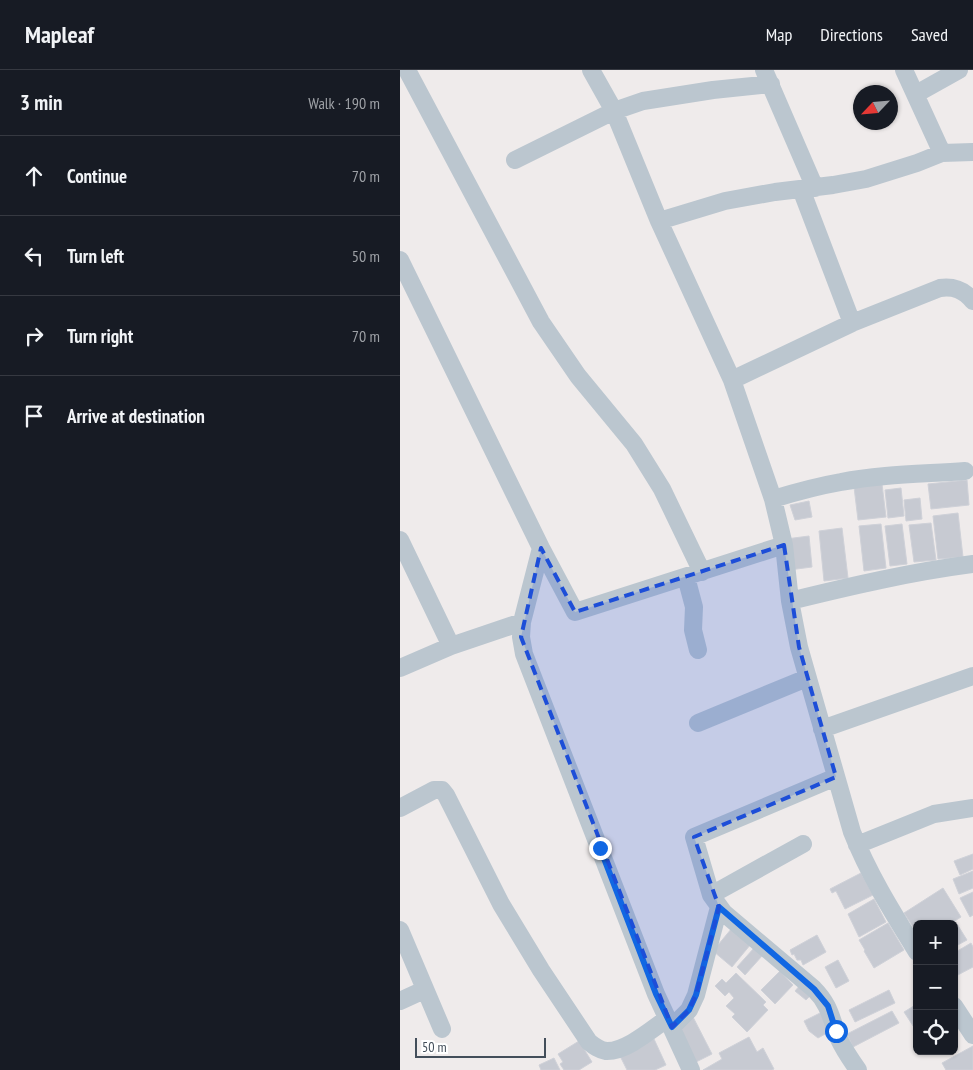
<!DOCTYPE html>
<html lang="en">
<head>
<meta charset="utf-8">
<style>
	:root { --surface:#171b24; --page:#20242c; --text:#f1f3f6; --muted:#9ea1a6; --line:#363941 }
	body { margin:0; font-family:"PT Sans Narrow",sans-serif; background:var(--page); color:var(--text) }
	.controls { position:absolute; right:15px; bottom:15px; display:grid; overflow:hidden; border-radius:8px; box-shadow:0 1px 4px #0004 }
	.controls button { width:45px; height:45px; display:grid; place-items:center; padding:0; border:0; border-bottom:1px solid var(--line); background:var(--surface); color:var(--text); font:25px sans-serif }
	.compass { position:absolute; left:453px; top:15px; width:45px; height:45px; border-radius:50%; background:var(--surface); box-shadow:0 1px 4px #0004; rotate:244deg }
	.scale { position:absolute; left:15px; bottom:12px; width:131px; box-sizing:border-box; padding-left:5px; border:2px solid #434e5a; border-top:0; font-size:14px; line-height:18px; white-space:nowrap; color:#434e5a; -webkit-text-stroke:4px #fff; paint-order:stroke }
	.stop { position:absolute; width:15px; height:15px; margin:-11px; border:4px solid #1167e3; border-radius:50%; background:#fff }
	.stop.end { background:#1167e3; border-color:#fff; box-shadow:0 1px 5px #0008 }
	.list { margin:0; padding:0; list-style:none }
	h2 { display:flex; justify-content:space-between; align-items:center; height:65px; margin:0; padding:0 20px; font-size:21px }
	h2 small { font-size:16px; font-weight:400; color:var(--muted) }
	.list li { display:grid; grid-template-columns:32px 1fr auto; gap:15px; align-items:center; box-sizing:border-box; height:80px; padding:0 20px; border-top:1px solid var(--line) }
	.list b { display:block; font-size:19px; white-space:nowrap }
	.list em { font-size:16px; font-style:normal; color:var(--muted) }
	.icon { flex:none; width:28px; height:28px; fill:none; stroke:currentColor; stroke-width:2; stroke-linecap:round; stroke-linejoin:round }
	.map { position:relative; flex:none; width:573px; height:1000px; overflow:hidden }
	header { display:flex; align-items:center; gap:30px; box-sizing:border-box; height:70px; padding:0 25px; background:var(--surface); border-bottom:1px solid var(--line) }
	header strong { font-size:24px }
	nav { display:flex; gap:28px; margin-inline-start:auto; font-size:18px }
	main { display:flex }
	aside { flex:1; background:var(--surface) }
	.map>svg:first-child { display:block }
	.building { fill:#c7cad2; stroke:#cfd1d8 }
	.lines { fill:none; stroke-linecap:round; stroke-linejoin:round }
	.minor { stroke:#bbc6cf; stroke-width:18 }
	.route { stroke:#1167e3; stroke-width:6 }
	.marked { fill:#1d4ed8; fill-opacity:0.2; stroke:#1d4ed8; stroke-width:4; stroke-dasharray:10 6; stroke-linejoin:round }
</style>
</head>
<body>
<header>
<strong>Mapleaf</strong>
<nav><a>Map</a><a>Directions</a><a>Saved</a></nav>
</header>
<main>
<aside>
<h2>3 min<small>Walk · 190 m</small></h2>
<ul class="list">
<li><svg class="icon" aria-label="ahead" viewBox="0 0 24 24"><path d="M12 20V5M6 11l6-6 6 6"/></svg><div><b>Continue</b></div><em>70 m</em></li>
<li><svg class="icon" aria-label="left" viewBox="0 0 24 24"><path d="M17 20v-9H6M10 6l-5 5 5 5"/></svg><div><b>Turn left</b></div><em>50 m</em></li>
<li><svg class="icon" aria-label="right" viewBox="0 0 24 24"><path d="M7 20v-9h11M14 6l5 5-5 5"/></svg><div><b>Turn right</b></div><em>70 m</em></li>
<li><svg class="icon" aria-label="arrive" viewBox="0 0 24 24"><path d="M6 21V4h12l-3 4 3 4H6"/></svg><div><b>Arrive at destination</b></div></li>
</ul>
</aside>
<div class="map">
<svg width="573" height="1000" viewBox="0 0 573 1000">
	<rect width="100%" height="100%" fill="#efebeb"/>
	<path class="building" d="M567,410l2,25 -38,4 -3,-25z
		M482,414l4,33 -28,3 -4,-33z
		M501,418l3,28 -16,2 -3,-28z
		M520,428l2,21 -16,2 -2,-21z
		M409,431l3,16 -17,3 -5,-15z
		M558,443l5,44 -25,2 -5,-43z
		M531,453l5,37 -22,2 -5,-37z
		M481,454l5,44 -22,3 -5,-45z
		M502,454l5,40 -17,2 -5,-40z
		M442,458l6,50 -24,3 -5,-50z
		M409,466l3,31 -23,3 -3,-31z
		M573,784v15l-13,6 -6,-14z
		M573,801v17l-14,6 -6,-15z
		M461,803l12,22 -28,14 -9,-18 -4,2 -2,-4z
		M543,818l18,29 -11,7h-33v9l-13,-20z
		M573,822v23l-3,2 -10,-19z
		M474,829l12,23 -27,15 -11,-23z
		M488,853l16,27 -30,18 -10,-17 1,-1 -6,-10z
		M557,854l10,16 -13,7v-21z
		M332,858l19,16 -19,23 -19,-16z
		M417,865l9,17 -23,13 -2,-5h-4l-3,-6 -2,1 -2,-5z
		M571,873l2,4v20l-19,10v-24z
		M354,878l8,8 -17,19 -8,-8z
		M438,890l11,21 -13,7 -11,-21z
		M380,901l13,14 -18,19 -14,-14z
		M336,903l30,29 -3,3 5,5 -21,22 -15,-15 3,-3 -9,-8 8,-8 -5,-6 -4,4 -10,-10 7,-7 4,4z
		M401,914l11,10 -6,6 -11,-9z
		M489,920l6,13 -40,19 -6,-12z
		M517,934v28l-13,-20z
		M492,941l7,12 -46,24 -6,-13z
		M422,942l6,12 -1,9 -9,5 -9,-7 -5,-10z
		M292,945l20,39 -16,8 -17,-33z
		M349,967l8,15 6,-4 11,21 -2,1h-69l19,-11 -3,-6z
		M254,969l12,26 -11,5h-28l-8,-16z
		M179,971l13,21 -13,8h-15l-4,-6 3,-2 -5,-8z
		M573,976v24h-27l-4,-7z
		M154,988l6,12h-19l-2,-5z"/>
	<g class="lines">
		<path class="minor" d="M7,0l134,252 37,54 56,68 28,45 40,83
			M191,0l23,41 45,110 73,159 41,119 11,46 6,56 9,46 53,185c17,43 41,81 65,120
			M364,0l51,118
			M504,0l38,83
			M516,24l43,-24
			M115,90l99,-49 29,-10 70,-11 58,-6
			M401,119l51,134
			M259,151l66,-20 50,-9 58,-7 33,-6 51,-16 25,-10 31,-1
			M0,190l141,288 34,64 209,-67
			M332,310l120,-57 88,-35c14,-2 24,2 33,13
			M373,429c23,-7 45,-13 68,-17 40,-8 83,-8 124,-11
			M0,470l51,106
			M141,478l-19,74 -1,15 3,17 132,340 35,76
			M286,507l8,30 -1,23 5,20
			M390,531c61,-15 121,-29 183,-37
			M0,598l51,-22 71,-24
			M298,653l109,-45
			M422,659l151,-53
			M436,707l-142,60 17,58 13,18 90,76c16,16 17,30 25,50 5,11 12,21 19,31
			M0,738l34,-18h8l4,5 55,109 40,66 48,72c5,4 10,8 17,9 20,1 46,-22 62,-33
			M457,775l77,-31 39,-6
			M311,825l92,-51
			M0,860l42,99
			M0,931l24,-11
			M554,936l19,29
			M272,957l17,-17 7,-15 23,-88"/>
	</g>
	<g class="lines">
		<path class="route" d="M200,778l56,146 16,33 17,-17 7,-15 23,-88 95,82 14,17 8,25"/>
	</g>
	<path class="marked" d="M384,475l15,102 37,130 -142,60 25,70 -23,88 -7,15 -17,17 -151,-390 20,-89 34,64z"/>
</svg>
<div class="controls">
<button>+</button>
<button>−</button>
<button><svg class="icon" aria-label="locate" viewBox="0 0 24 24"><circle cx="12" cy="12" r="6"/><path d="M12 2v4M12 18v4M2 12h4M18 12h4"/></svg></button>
</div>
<svg class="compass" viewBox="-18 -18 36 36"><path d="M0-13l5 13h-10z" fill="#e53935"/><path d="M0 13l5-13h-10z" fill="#9ea1a6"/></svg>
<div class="scale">50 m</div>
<div class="stop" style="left:436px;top:961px"></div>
<div class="stop end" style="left:200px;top:778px"></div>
</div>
</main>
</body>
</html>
